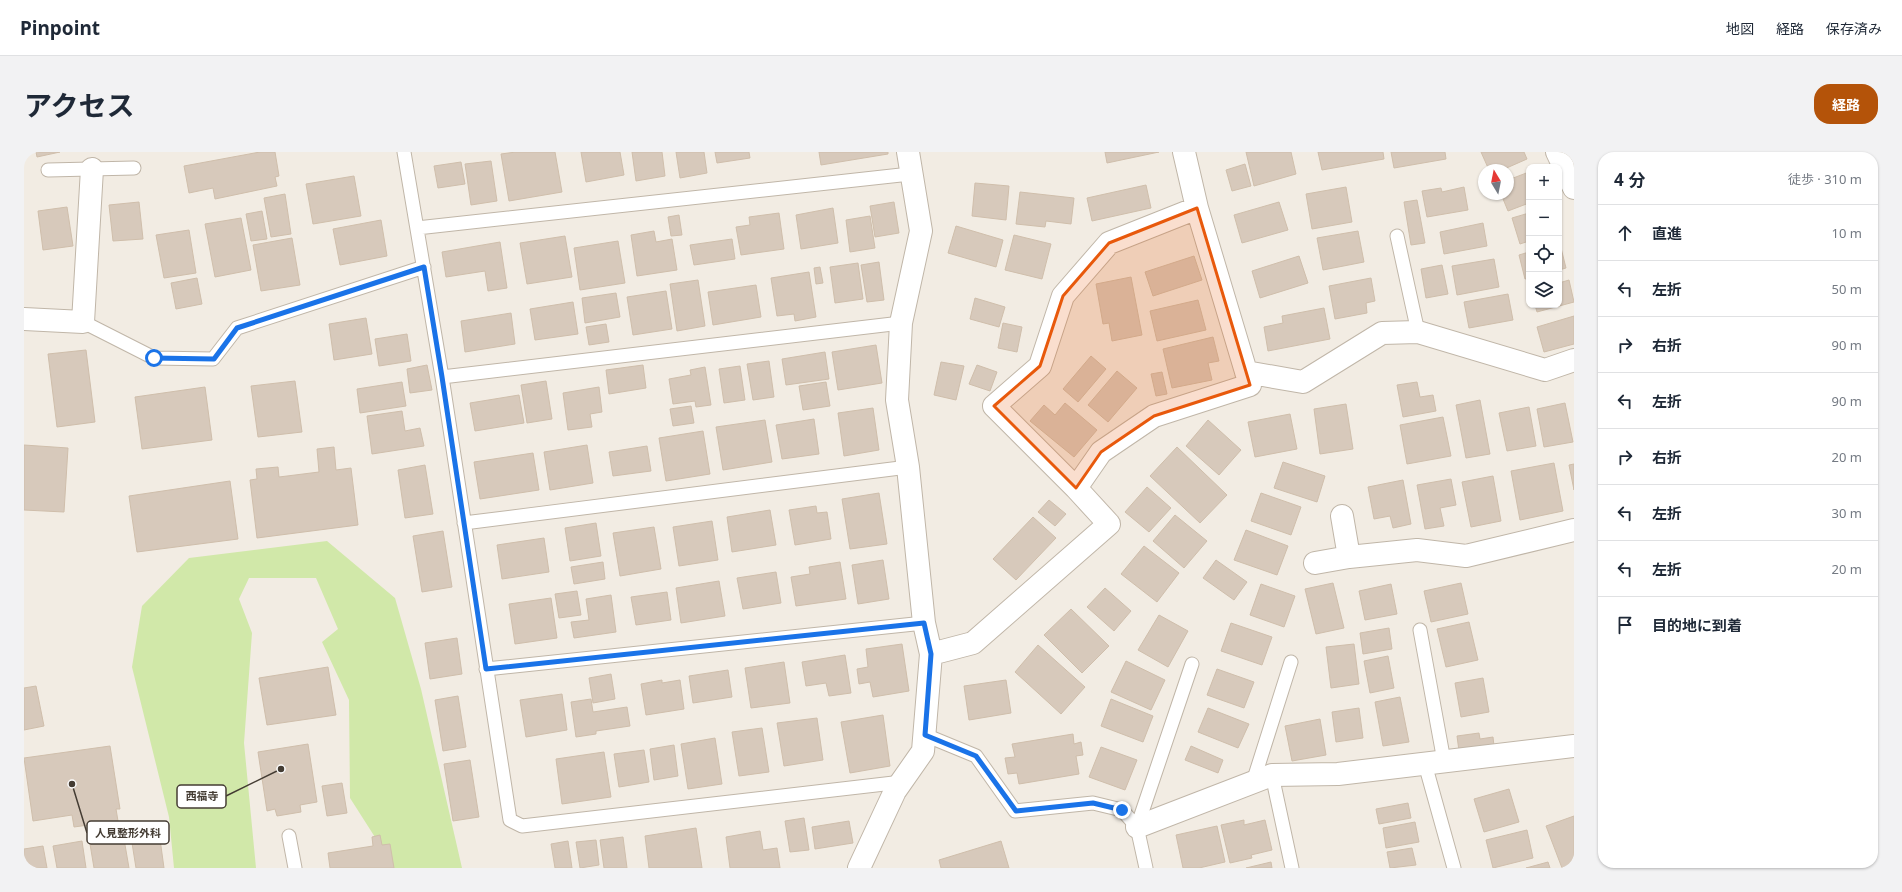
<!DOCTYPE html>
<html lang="ja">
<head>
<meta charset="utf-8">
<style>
	:root { --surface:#fff; --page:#f2f2f3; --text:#1f2937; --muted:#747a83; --line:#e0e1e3; --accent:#b45309 }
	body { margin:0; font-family:"Noto Sans","Noto Sans JP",sans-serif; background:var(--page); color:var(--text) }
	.controls { position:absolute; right:12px; top:12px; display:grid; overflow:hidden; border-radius:8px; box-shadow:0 1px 3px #0004 }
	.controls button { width:36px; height:36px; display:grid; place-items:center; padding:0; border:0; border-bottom:1px solid var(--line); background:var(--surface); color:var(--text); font:20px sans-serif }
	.compass { position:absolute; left:1454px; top:12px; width:36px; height:36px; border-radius:50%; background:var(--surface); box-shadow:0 1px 3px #0004; rotate:350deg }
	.stop { position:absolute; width:12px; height:12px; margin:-9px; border:3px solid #1a73e8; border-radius:50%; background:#fff }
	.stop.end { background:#1a73e8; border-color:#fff; box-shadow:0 1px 4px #0008 }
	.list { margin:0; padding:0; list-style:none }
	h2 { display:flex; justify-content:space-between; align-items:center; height:52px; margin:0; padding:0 16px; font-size:17px }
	h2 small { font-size:13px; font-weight:400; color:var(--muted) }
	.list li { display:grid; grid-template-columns:26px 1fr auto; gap:12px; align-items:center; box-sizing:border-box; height:56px; padding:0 16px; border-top:1px solid var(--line) }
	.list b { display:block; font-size:15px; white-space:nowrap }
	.list em { font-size:13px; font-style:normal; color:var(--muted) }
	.icon { flex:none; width:22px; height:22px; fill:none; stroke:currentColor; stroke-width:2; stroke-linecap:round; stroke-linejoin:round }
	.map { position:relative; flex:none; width:1550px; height:716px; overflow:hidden; border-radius:16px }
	header { display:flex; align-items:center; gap:24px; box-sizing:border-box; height:56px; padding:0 20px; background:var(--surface); border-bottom:1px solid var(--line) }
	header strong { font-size:19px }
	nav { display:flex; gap:22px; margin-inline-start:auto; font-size:14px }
	.intro { display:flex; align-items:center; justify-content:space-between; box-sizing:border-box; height:96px; padding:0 24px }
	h1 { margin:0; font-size:28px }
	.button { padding:10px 18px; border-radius:16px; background:var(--accent); color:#fff; font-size:14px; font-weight:700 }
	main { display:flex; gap:24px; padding:0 24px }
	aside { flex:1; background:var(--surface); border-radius:16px; box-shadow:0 1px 3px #0004 }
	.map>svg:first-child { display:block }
	.green { fill:#d1e8a9 }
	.building { fill:#d7c9bb; stroke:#cfbeab }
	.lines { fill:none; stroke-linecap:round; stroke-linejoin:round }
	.service-casing { stroke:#c0b6a8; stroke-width:15 }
	.minor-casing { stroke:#c0b6a8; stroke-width:24 }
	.service { stroke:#fff; stroke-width:13 }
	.minor { stroke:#fff; stroke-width:22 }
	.route { stroke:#1a73e8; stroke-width:5 }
	.marked { fill:#e8590c; fill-opacity:0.2; stroke:#e8590c; stroke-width:3; stroke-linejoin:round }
	.leader { fill:none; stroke:#443c33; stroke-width:1.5 }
	.callout-dot { fill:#443c33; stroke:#fff; stroke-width:1.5 }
	.callout { fill:#fff; stroke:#443c33; stroke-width:1.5 }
	.callout-label { font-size:11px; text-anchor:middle; font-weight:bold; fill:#443c33 }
</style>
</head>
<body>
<header>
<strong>Pinpoint</strong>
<nav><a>地図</a><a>経路</a><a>保存済み</a></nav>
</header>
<div class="intro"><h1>アクセス</h1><a class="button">経路</a></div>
<main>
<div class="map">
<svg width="1550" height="716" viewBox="0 0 1550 716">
	<rect width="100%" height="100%" fill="#f2ece3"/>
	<path class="green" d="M303,389l68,57 26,91 41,179h-81l-1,-23 -30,-47 -1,-98 -27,-58 16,-13 -22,-51h-67l-10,21 13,34 -8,110 12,125h-82l-5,-51 -37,-150 10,-61 47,-48z"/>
	<path class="building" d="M12,0h24l-23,5z
		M236,0h15l4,24 -4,1 2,9 -62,13 -2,-11 -24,5 -5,-27z
		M492,0h39l7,40 -53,9 -8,-47z
		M557,0h39l4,23 -38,7z
		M608,0h30l3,24 -29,5z
		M652,0h28l3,21 -27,5z
		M691,0h34l1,6 -33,5z
		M795,0h69v2l-67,11z
		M1081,0h54l-52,11z
		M1222,0h45l5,22 -42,12z
		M1294,0h65l1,7 -62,11z
		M1367,0h54l1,7 -52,9z
		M1457,0h43l3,7 -25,11h-13z
		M467,9l6,40 -26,4 -6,-41z
		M437,10l4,22 -27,4 -4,-22z
		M1221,12l6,22 -19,5 -6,-21z
		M1505,20v31l-21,8 -7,-17h7v-14z
		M330,24l7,40 -48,8 -7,-40z
		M951,31l34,3 -3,34 -34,-4z
		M1122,33l5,23 -59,13 -5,-23z
		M1322,35l6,35 -40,7 -6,-35z
		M1440,35l4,23 -41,7 -5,-26 19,-3 1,4z
		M996,40l54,6 -3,26 -25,-3 -1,6 -29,-3z
		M261,42l6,40 -20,3 -7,-39z
		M1393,48l8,43 -14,2 -7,-43z
		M115,50l4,37 -30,2 -4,-36z
		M870,50l5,31 -24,4 -5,-31z
		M1255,50l9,28 -46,13 -8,-28z
		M43,55l6,39 -30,4 -5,-39z
		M809,56l5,35 -37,6 -5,-34z
		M238,59l5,28 -16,2 -5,-27z
		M755,61l5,36 -43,6 -5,-28 14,-2 -1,-8z
		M1505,61v28l-9,3 -8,-26z
		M655,63l3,20 -11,1 -3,-19z
		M846,64l5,32 -25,4 -4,-32z
		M217,66l10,52 -36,7 -10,-53z
		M357,68l6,36 -47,9 -7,-36z
		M1459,71l4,23 -43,8 -4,-22z
		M932,74l47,14 -7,27 -48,-14z
		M165,78l7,43 -32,5 -8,-43z
		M630,79l2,11 16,-3 5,31 -40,6 -6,-41z
		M1334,79l6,31 -41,8 -6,-32z
		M990,83l37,9 -9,35 -37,-9z
		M541,84l7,41 -45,7 -7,-41z
		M268,86l8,47 -39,6 -8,-46z
		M708,87l3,20 -41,6 -4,-20z
		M594,89l7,42 -45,7 -6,-42z
		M476,90l7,46 -19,3 -3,-20 -39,6 -4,-25z
		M1536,92l6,24 -7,2v-25z
		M1505,100v26l-4,1 -6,-24z
		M1170,104l8,24 -49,16 -8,-24z
		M1275,104l9,27 -48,15 -8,-27z
		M1470,107l5,28 -42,8 -5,-29z
		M855,110l5,38 -17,2 -6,-37z
		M834,111l5,36 -28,4 -5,-36z
		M1418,113l6,29 -22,4 -5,-29z
		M796,115l3,16 -7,1 -2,-16z
		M785,120l7,45 -21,4 -1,-7 -17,2 -6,-38z
		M1107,125l11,58 -30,6 -3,-18 -6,1 -7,-40z
		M173,126l5,26 -26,5 -5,-26z
		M1347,126l4,23 -9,2 1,10 -32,6 -6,-33z
		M674,128l7,46 -28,5 -7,-47z
		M1545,128l5,22 -37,10 -2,-7h24v-22z
		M732,133l5,32 -48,8 -5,-33z
		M642,139l6,38 -39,6 -6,-38z
		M592,141l4,24 -35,6 -3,-25z
		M1484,142l5,26 -44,8 -5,-26z
		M951,146l30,9 -6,20 -29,-8z
		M1174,148l8,30 -49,11 -7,-30z
		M549,150l5,32 -43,6 -5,-31z
		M1300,156l6,31 -62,12 -4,-24 19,-4 -1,-7z
		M487,161l4,31 -50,8 -4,-31z
		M1550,164v28l-30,8 -7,-25z
		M342,166l6,36 -38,6 -5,-36z
		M979,171l19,4 -5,25 -19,-4z
		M582,172l3,18 -20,3 -3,-18z
		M383,182l4,27 -32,5 -4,-27z
		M1189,185l6,24 -11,2 4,17 -40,8 -9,-39z
		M852,193l6,38 -44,7 -6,-38z
		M62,198l9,72 -38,5 -9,-73z
		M801,200l4,27 -43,6 -4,-26z
		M1067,204l15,13 -28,33 -15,-13z
		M745,209l5,36 -21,3 -6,-36z
		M917,210l23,4 -8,34 -22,-5z
		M403,213l5,25 -22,3 -3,-24z
		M619,213l3,23 -37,6 -3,-24z
		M953,213l20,7 -7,19 -21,-7z
		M716,214l5,34 -21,3 -5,-34z
		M681,215l6,38 -15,2 -1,-6 -22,3 -4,-25 22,-4 -1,-5z
		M1093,219l20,17 -29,34 -20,-17z
		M1138,220l5,22 -11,2 -5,-22z
		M271,229l7,51 -44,5 -7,-51z
		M522,229l6,38 -25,4 -6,-38z
		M378,230l4,24 -46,7 -3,-24z
		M802,230l4,24 -27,4 -4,-24z
		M1393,230l3,15 13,-2 3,16 -33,6 -6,-32z
		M181,235l7,53 -70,9 -7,-52z
		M575,235l3,25 -12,2 2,13 -24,3 -5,-37z
		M495,243l5,28 -49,8 -5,-28z
		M1456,248l10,54 -24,4 -10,-53z
		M1041,251l32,27 -23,27 -44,-36 14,-16 11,10z
		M1541,251l8,39 -29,5 -7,-38z
		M1322,252l7,45 -33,5 -6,-45z
		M667,254l3,17 -21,3 -3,-17z
		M1505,255l7,39 -29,5 -8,-38z
		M849,256l6,42 -35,6 -6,-43z
		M378,259l3,20 15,-3 4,18 -52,8 -5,-38z
		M1266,262l7,35 -42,8 -7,-35z
		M1419,265l8,39 -44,8 -7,-39z
		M790,267l5,35 -37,5 -6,-34z
		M741,268l7,42 -49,8 -7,-43z
		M1184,268l33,30 -22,25 -33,-29z
		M679,279l7,43 -44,7 -7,-43z
		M0,293l44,3 -4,64 -40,-2z
		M563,293l6,38 -43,7 -6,-38z
		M623,294l4,25 -38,5 -4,-24z
		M310,295l2,23 15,-2 7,57 -101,13 -7,-58 7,-1 -1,-10 22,-2 1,10 40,-5 -2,-23z
		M1153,295l50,48 -27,28 -50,-47z
		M509,301l6,37 -59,9 -6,-37z
		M1259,310l42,14 -8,26 -43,-14z
		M1530,311l9,48 -43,9 -9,-49z
		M1550,312v26l-5,-25z
		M401,313l8,49 -28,4 -7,-48z
		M1469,324l8,45 -30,6 -9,-45z
		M1427,327l5,26 -16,3 4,18 -19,3 -8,-44z
		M1379,328l8,44 -18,4 -3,-12 -16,3 -6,-32z
		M206,329l8,58 -101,13 -8,-56z
		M1123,335l24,21 -22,24 -24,-20z
		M855,341l8,51 -37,5 -8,-50z
		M1237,341l40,14 -10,28 -40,-14z
		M1025,348l17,14 -11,12 -17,-14z
		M792,354l1,7 10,-1 4,27 -36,6 -6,-35z
		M746,358l6,35 -44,7 -5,-35z
		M1151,363l32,26 -23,27 -31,-27z
		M1009,365l23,21 -40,42 -23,-21z
		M688,369l6,39 -39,6 -6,-39z
		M572,371l5,33 -31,5 -5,-33z
		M630,375l7,42 -41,7 -7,-43z
		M1222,378l42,16 -11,29 -43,-15z
		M419,379l9,56 -30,5 -9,-56z
		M520,386l5,34 -47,7 -5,-34z
		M1120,394l35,27 -22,29 -36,-28z
		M859,408l6,39 -31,5 -6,-39z
		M1192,408l31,22 -13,18 -31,-22z
		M579,410l2,17 -31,5 -3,-17z
		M816,410l6,37 -50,7 -5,-29 19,-3 -1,-7z
		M752,420l5,31 -38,6 -6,-31z
		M695,429l6,35 -44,7 -5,-35z
		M1309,431l11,45 -28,6 -11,-45z
		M1437,431l7,31 -37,8 -7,-31z
		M1237,432l34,12 -11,31 -34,-12z
		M1367,432l6,30 -32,6 -6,-29z
		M1081,436l26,23 -17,20 -27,-24z
		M553,439l4,24 -22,3 -4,-24z
		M643,440l4,28 -35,5 -5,-28z
		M587,443l5,37 -42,6 -3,-16 18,-2 -3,-21z
		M527,446l6,40 -42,6 -6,-40z
		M1047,457l38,37 -27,27 -38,-38z
		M1135,463l29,16 -20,36 -30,-17z
		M1445,470l9,38 -32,7 -9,-38z
		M1207,471l41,14 -10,28 -41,-14z
		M1365,476l3,21 -29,5 -3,-21z
		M433,486l5,36 -32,5 -5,-36z
		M878,492l7,47 -36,6 -3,-15 -11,2 -2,-15 11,-2 -2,-18z
		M1330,492l5,40 -28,4 -5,-41z
		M1014,493l47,42 -24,27 -46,-42z
		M821,503l6,38 -22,3 -3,-13 -20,3 -4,-24z
		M1364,504l6,32 -24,5 -6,-32z
		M1102,509l39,19 -14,30 -40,-18z
		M760,510l6,41 -39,5 -6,-40z
		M304,515l8,48 -69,10 -8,-47z
		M1193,517l37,13 -10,26 -37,-13z
		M704,518l4,27 -39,6 -4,-27z
		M587,522l4,25 -22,4 -4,-25z
		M1459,526l6,34 -28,5 -6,-34z
		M638,528v3l18,-3 4,29 -38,6 -5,-31z
		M982,528l5,33 -42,7 -5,-34z
		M12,534l8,40 -20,4v-42z
		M538,542l5,36 -41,7 -6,-37z
		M434,544l8,51 -23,4 -8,-51z
		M1376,545l9,45 -26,4 -8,-44z
		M567,547l2,13 34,-5 3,19 -34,5v3l-20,3 -5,-35z
		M1087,547l42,17 -10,26 -42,-16z
		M1184,556l41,16 -11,24 -40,-16z
		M1335,556l4,30 -27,4 -4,-30z
		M859,563l7,51 -40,7 -9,-51z
		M793,566l6,42 -39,6 -7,-43z
		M1296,567l6,36 -34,6 -7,-35z
		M738,576l7,44 -30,4 -7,-44z
		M1455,581l1,6 13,-2 1,9 -35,5 -2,-15z
		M1049,582l1,10 7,-2 2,13 -7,1 3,18 -60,10 -2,-11 -9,1 -3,-16 10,-1 -3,-13z
		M691,586l7,46 -34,5 -7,-45z
		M284,592l9,58 -17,3 1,7 -24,4 -2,-7 -8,2 -9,-59z
		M650,593l4,31 -24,4 -4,-31z
		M86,594l10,63h-4l2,12 -44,6 -2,-12 -39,6 -9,-63z
		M1167,594l32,14 -5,13 -33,-13z
		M1077,595l36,13 -12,30 -36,-13z
		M620,598l5,32 -30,5 -5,-33z
		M580,600l7,45 -49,7 -6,-45z
		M446,608l9,57 -26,4 -9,-57z
		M318,631l5,30 -20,3 -5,-30z
		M1485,637l10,33 -35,10 -10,-33z
		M1384,651l3,15 -32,6 -3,-15z
		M1550,664v49l-12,3 -16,-42z
		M780,666l5,32 -19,2 -5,-31z
		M1220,668v5l21,-5 7,30 -21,5 1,3 -22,5 -9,-38z
		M825,669l4,22 -38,6 -3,-22z
		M1391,670l4,20 -33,6 -3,-20z
		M1193,674l8,36 -26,6h-16l-7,-33z
		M672,676l6,40h-53l-4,-32z
		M1503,678l6,28 -40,10 -7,-28z
		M736,679l3,19 14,-2 3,20h-50l-4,-31z
		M356,683l2,10 8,-1 4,24h-64l-2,-15 45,-7 -1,-9z
		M599,685l4,31h-23l-4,-28z
		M100,687l5,29h-35l-4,-24z
		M136,687l4,29h-28l-4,-25z
		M572,688l3,25 -19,3 -4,-26z
		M58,689l4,27h-29l-4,-22z
		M544,689l4,27h-17l-4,-24z
		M977,689l8,27h-68l-2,-8z
		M19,694l4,22h-23v-19z
		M1388,696l4,17 -26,3 -3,-16z
		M1247,710l1,6h-26z
		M1524,710l2,6h-24z"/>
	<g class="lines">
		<defs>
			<path id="service" d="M380,0l38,225 68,443 12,6 380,-44
				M24,18l86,-2
				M393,76l493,-54
				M1373,84l21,96
				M59,170l71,36 59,1 24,-31 187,-61
				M418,225l459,-54
				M440,371l444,-56
				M1396,478l24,131
				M462,517l438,-46
				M901,583l51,21 39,55 78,-8 29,7 15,17 9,41
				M1401,612l29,104
				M1248,623l20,93
				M1229,630l38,-120
				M1113,675l55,-163
				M265,684l6,32"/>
			<path id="minor" d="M1533,0l17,36
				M0,167l59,3 9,-153
				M1222,220l57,10 79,-49 36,-1 127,38 29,-10
				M1052,336l-82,-82 46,-40 23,-70 46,-53 88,-35
				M1318,364l7,41
				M1291,411l34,-6 68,-7 49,6 108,-26
				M907,502l42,-11 136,-119 -33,-36 25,-36 53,-36 96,-31 -53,-177 -13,-56
				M1113,675l135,-52 66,-1 236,-28
				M835,716l36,-77 28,-40 8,-97 -7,-31 -16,-156 -11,-67 4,-77 20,-92 -13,-79"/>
		</defs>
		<use href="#service" class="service-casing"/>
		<use href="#minor" class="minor-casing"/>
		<use href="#service" class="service"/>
		<use href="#minor" class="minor"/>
	</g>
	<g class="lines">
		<path class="route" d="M130,206l60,1 23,-31 187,-61 18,110 44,292 438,-46 7,31 -6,81 51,21 40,55 77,-8 29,7"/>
	</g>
	<path class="marked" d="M1173,56l53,177 -96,31 -53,36 -25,36 -82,-82 46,-40 23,-70 46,-53z"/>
	<path class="leader" d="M257 617L202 644M48 632L63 681"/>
	<g class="callout-dot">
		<circle cx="257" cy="617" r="4"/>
		<circle cx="48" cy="632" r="4"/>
	</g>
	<g class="callout">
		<rect x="153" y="633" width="49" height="23" rx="4"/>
		<rect x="63" y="669" width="82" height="23" rx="4"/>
	</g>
	<g class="callout-label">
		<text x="178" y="648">西福寺</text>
		<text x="104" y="685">人見整形外科</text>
	</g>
</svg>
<div class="controls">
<button>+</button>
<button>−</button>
<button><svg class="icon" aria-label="locate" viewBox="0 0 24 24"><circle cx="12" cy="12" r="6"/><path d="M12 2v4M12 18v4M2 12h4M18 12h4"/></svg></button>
<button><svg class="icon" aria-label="layers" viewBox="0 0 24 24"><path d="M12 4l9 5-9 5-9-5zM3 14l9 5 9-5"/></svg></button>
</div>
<svg class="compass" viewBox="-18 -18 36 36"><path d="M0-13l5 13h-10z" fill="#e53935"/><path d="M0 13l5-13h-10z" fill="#747a83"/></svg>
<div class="stop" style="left:130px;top:206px"></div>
<div class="stop end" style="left:1098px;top:658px"></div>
</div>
<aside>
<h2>4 分<small>徒歩 · 310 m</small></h2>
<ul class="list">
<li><svg class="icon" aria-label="ahead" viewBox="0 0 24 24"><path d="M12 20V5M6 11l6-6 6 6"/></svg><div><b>直進</b></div><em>10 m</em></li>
<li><svg class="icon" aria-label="left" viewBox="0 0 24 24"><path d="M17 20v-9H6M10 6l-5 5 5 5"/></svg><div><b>左折</b></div><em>50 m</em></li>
<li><svg class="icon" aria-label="right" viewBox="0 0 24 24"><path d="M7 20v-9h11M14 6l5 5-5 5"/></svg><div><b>右折</b></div><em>90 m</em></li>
<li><svg class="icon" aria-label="left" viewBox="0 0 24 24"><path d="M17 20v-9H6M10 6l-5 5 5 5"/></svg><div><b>左折</b></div><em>90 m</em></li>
<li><svg class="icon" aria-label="right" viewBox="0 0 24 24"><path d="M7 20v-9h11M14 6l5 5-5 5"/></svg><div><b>右折</b></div><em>20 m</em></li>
<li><svg class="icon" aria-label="left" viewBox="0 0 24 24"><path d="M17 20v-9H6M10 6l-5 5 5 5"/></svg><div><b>左折</b></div><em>30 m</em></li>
<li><svg class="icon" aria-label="left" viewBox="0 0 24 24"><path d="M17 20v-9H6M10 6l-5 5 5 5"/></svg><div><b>左折</b></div><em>20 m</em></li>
<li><svg class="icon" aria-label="arrive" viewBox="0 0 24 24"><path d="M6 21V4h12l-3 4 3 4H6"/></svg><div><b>目的地に到着</b></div></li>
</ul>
</aside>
</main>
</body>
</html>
